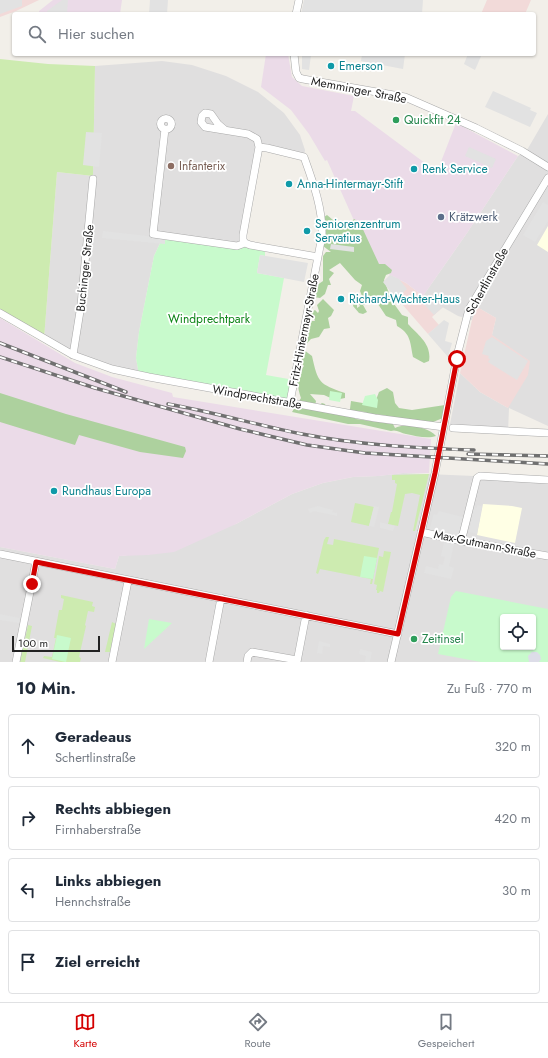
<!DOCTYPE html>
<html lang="de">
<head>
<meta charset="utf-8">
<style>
	:root { --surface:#fff; --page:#f2f2f3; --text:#1f2937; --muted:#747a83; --line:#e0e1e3; --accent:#d40000 }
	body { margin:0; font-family:Jost,sans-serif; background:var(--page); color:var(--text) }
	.controls { position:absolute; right:12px; bottom:12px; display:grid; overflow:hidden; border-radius:4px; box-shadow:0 1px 3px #0004 }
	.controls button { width:36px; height:36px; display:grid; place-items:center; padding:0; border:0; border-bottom:1px solid var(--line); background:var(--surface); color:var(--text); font:20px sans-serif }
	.scale { position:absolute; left:12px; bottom:10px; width:88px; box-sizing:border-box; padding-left:4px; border:2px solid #222; border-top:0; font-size:11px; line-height:14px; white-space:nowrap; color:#222; -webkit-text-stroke:3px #fff; paint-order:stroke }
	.stop { position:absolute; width:12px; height:12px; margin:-9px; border:3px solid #d40000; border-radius:50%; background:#fff }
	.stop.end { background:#d40000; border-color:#fff; box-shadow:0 1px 4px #0008 }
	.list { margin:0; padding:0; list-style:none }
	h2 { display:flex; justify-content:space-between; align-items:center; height:52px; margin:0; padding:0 16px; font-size:17px }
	h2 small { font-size:13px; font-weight:400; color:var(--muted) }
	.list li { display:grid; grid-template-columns:26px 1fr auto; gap:12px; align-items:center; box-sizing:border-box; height:64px; margin:0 8px 8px; padding:0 8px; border:1px solid var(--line); border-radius:4px }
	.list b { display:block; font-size:15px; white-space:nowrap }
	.list p { margin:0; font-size:13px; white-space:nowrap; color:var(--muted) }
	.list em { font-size:13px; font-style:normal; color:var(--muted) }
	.icon { flex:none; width:22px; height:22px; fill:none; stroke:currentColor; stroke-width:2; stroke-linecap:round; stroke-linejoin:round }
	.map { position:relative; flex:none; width:548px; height:662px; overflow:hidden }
	.search { position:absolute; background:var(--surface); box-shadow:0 1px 3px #0004; left:12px; right:12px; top:12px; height:44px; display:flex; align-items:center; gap:10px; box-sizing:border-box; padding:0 14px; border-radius:4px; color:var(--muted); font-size:15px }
	.sheet { height:340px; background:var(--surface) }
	nav { display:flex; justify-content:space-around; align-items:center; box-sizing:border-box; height:56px; border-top:1px solid var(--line); background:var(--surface); font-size:11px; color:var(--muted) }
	nav a { display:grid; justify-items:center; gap:2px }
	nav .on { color:var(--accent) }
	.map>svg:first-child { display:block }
	.residential { fill:#e0dfdf; fill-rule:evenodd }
	.commercial { fill:#f2dad9 }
	.industrial { fill:#ebdbe8 }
	.education { fill:#ffffe5 }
	.grass { fill:#cdebb0 }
	.forest { fill:#add19e }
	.park { fill:#c8facc; fill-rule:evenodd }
	.parking { fill:#e2e2e2 }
	.plaza { fill:#dddde8 }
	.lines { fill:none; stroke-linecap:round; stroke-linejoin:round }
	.minor-casing { stroke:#a9a9a9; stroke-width:8 }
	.minor { stroke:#fff; stroke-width:7 }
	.rail-casing { stroke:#707070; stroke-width:3.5 }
	.rail { stroke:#fff; stroke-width:2; stroke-dasharray:6; stroke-linecap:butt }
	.route { stroke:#d40000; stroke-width:5 }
	.culture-dot { fill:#0f9aa8; stroke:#fff; stroke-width:1.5 }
	.leisure-dot { fill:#2e9e5b; stroke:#fff; stroke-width:1.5 }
	.education-dot { fill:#8d6e63; stroke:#fff; stroke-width:1.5 }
	.service-dot { fill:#5c6f8a; stroke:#fff; stroke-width:1.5 }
	.labels { text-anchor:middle; stroke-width:3.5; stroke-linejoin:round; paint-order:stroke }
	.culture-label { font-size:12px; fill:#0d838f; stroke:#fff; text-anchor:start }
	.street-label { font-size:12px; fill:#222; stroke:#fff }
	.leisure-label { font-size:12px; fill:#27864d; stroke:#fff; text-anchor:start }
	.education-label { font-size:12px; fill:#785e54; stroke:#fff; text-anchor:start }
	.service-label { font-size:12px; fill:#4e5e75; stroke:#fff; text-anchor:start }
	.park-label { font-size:12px; fill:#0c8416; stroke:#fff }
</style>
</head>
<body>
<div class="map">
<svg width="548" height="662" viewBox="0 0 548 662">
	<rect width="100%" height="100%" fill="#f2efe9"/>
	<path class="residential" d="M162,61l30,4 34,11 32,16 26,21 16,22 5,15 -1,7 -45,-10 -14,96 -82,-6 -9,19 -15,76 -3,26 3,17 -27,-6 -68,-30 13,-167 36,4 2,-110z
		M548,114v312l-39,-18 -1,24 -59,-3 11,-56 20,19 28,16 -16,-73 4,-17 -19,-11 -5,13 -14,-4 -35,-20 44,-63 51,-77 9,-6z
		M403,473l145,6v183h-548v-115l115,22 4,-13h5l112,-32 56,-30 31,-11 30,-6 25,-1zM503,617h30v30h-30z"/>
	<path class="commercial" d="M0,0h39l-23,11 -16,6z
		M487,0h44l-6,14h-44z
		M390,275l16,8 17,13 20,11 -11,10 7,8 -11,9 -45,-52z
		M477,307l19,11 -4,17 38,26 -2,14 -20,33 -28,-16 -20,-19 12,-53z"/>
	<path class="industrial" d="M53,0h69l-2,14h-81v-3z
		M266,54h22l4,23 10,9 52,10 -3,15h4l82,61 19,-49 62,33 -51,77 -44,63 -17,-13 -16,-8 -17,-12 -46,-103 -2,1 -16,-27 -18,-24 -30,-23z
		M0,318l75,45 37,14 60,16 1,4 258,42 -2,34h-25l-25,3 -26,1 -30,6 -31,11 -56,30 -62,28 -26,3 -29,1 -4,13 -115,-22z"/>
	<path class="education" d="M548,226v26l-11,-7z
		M483,504l29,2 10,2 -7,35 -38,-8z"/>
	<path class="grass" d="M0,59l48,5 47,2 -2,110 -36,-4 -13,167 -44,-24z
		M429,474l-14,57h-2l7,-36 -8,-2 -7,1 -7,32 -10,-2 3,-12h1l5,-28 -2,-1v-3h-3v-5z
		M355,503l19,4 -5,19 -18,-4z
		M326,537h3l-2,7 6,1 1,-6 45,9 -7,36h-2l1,-5 -51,-10 -2,5 -2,-1 8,-33z
		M384,551l7,1 -8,40 -3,-1 -1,2h-2v-3h-1l1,-5 -3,-1 5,-28 4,1z
		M61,595l32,7 -1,4 3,1 -1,5 -6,-1 -3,14 1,1 -7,31 2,1 -1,4h-20l-17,-4 1,-2 8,1 4,-19h-2l5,-28h3l2,-11 -3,-1z
		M112,622l4,2 -6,28h-5z
		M28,625l4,1 -7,36h-5z"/>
	<path class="forest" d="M327,215l12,10 9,2 6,-8 6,4 19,41h6l7,6 -1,3 -5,2 -2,5 8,21 10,14 6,2v7c10,11 24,20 21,37l-5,2 -11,-6c-3,-15 -2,-23 -16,-31l-1,-6 -10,-4 -12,-18 -6,-1 -4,2 2,5 -3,1 4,7 -4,2 -4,-1 -6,-7 1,-4 3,2v4l3,-2 -4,-7h-2l3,-4 1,1v4l3,-2 1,-2 -2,-5 2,-6 -7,-5 -15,-17 -11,7 5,3 -5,6 2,6h-3l-3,9 -5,4 -6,-1 -4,-7 13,-9v-25l3,-4h5l-8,-6 1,-29z
		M323,299l11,11 -3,6 -3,2 2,10 -6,1 -5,8 -8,2 -5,5 1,-20 5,-3h3l-2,-4h-3l1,-5 4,-2 3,3 1,-2 -2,-6z
		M304,350l8,6c6,27 7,28 33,37v5l-10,2 -11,-5 -14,-1 6,7 -1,5 4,-1 3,-2 3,1 3,7 21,6 2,-16 23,4 5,-13 8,-4 6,4 2,11 4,5 13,2 33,-5 -2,13 -10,4h-10l-11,-3 -5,1 -10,-1 -14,-4 -14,-1 -4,-2 -8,-1 -4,6 3,2 37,5 2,4c9,-6 34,-1 41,8 -8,3 -21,0 -30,-2 -5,-1 -10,-5 -15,-3l-31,-7h-12l-56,-12 9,-14c-4,-11 -5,-23 3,-32l-3,-4v-10z
		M0,393l66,21 119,33 1,4 -3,7 -43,-6 -61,-17 -4,10 -75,-23z"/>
	<path class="park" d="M163,237l74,9 26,4 2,2v4l-5,-1 -3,18 27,5 -18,97 28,5 -4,22 -151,-27 -3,-17 3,-26 15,-76z
		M330,391l12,2 -2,9 -11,-2z
		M375,394l3,6 -1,8 -15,-3 3,-9z
		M364,556l13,2 -4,21 -13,-2z
		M456,591l92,18v53h-67l-43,-8 13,-57zM503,617h30v30h-30z
		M149,619l23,4 -28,26z
		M57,635l14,3 -5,24 -14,-3z"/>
	<path class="parking" d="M0,0h22v6l-22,8z
		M62,0h6l-1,14h-20v-3z
		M150,0h18l-1,14h-18z
		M304,0h119l-1,14h-121z
		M302,54l9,1 -2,15 -7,-1z
		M362,54h43l-2,15 -42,-8z
		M468,54h14l-7,16 -11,-6z
		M493,91l38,17 -1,2 7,3 -7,14 -45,-20z
		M86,132l16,1 -3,34 -16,-2z
		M469,147l27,12 -4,9 -27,-12z
		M543,202l5,3v16l-13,21 -12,-7z
		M103,231l62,7v6l-63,-6z
		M331,244l23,3v5l-24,-3z
		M260,255l48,8 -4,19 -47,-9z
		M390,275l9,4 8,10 -11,10 -13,-17z
		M423,296l20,11 -9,8 -14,-15z
		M444,320l5,3 -4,18 7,2 -4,14 -20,-23z
		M492,337l36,24 -11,19 -29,-18 2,-3 -2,-1 1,-2 -7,-2 4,-13z
		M477,505l5,1 -5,28 -8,-2 5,-25 3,1z
		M318,506l15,4 -1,2 5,1v3l-23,-5 -4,2 -2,-4z
		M374,506l5,1 -5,20 -5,-1z
		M439,511l24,6 -5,20 -29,-6 4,-15 1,-2 3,1z
		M380,522l15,4 -2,5 -13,-3z
		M444,542l10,2 -5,22 5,2 -3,11 -27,-6 2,-7 12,3 1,-5 4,1 2,-8 -4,-1z
		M0,614l20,4 -1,5 -19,-3z
		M319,641l11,3v3l-7,-1 -1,8 -5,-1z
		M360,649l12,3 -2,10h-5l1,-6 -7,-2z"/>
	<path class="plaza" d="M532,652h5l3,3 1,4 -2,3h-10l-1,-6z"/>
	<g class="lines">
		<defs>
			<path id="minor" d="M296,14l3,-14
				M294,54l2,18 3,6 4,1 102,18 71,31 46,23 26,16
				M160.5 124a5.5 5.5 0 1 1 11 0a5.5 5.5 0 1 1-11 0Z
				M165,129l-12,105 84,12 8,-3 5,2 68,12
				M225,130l-7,-6 -7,-10 -6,-1 -3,3 -1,6 4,5 43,7 9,5 2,8 8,1 37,9c9,25 19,52 18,79l-32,166
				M245,243l-2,-3v-5l16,-88
				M0,313l73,42 39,14 37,8 226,41 69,9
				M73,355l8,-50 12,-126
				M453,428l95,5
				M421,532l36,8 91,16
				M459,540l4,-6 14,-56 3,-2 68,4
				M0,554l398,80
				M16,662l20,-100
				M112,662l16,-81
				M209,662l12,-64
				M247,662l1,-6 4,-4 45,8
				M297,662l9,-47
				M391,662l44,-189 23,-121 11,-43 79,-131"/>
		</defs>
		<use href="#minor" class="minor-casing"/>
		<use href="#minor" class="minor"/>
		<defs>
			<path id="rail" d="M0,343l126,49
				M0,357l95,31 145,41 67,16 58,8 183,11
				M168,404c45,8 89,21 134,30 56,11 115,14 172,16
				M468,454l80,2"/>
		</defs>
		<use href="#rail" class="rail-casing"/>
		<use href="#rail" class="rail"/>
	</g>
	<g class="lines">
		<path class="route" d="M32,584l4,-22 362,72 37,-161 22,-114"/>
	</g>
	<g class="culture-dot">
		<circle cx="331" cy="66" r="4"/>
		<circle cx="414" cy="169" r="4"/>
		<circle cx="289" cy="184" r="4"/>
		<circle cx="307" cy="231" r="4"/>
		<circle cx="341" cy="299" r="4"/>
		<circle cx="54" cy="491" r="4"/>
	</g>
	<g class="leisure-dot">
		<circle cx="396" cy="120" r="4"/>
		<circle cx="414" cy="639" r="4"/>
	</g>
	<circle class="education-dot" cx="171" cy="166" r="4"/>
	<circle class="service-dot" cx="441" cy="217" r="4"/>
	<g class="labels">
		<g class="culture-label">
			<text x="339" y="70">Emerson</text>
			<text x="422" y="173">Renk Service</text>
			<text x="297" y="188">Anna-Hintermayr-Stift</text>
			<text x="315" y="228">Seniorenzentrum<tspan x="315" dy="14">Servatius</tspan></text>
			<text x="349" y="303">Richard-Wachter-Haus</text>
			<text x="62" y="495">Rundhaus Europa</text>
		</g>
		<g class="street-label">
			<text transform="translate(359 90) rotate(11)" y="4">Memminger Straße</text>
			<text transform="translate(85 268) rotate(-84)" y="4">Buchinger Straße</text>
			<text transform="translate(487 281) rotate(-61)" y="4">Schertlinstraße</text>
			<text transform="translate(304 330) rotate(-79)" y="4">Fritz-Hintermayr-Straße</text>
			<text transform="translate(257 397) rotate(10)" y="4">Windprechtstraße</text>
			<text transform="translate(485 544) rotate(11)" y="4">Max-Gutmann-Straße</text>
		</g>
		<g class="leisure-label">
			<text x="404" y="124">Quickfit 24</text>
			<text x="422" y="643">Zeitinsel</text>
		</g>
		<g class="education-label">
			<text x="179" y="170">Infanterix</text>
		</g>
		<g class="service-label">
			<text x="449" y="221">Krätzwerk</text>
		</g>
		<g class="park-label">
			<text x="209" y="323">Windprechtpark</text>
		</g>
	</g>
</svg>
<div class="controls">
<button><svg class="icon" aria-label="locate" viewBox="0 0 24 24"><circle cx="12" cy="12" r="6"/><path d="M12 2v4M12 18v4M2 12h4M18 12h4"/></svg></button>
</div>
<div class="scale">100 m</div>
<div class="stop" style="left:457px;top:359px"></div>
<div class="stop end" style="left:32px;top:584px"></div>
<div class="search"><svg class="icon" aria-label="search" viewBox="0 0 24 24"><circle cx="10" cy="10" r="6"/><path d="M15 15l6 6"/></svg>Hier suchen</div>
</div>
<section class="sheet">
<h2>10 Min.<small>Zu Fuß · 770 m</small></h2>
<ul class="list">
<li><svg class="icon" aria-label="ahead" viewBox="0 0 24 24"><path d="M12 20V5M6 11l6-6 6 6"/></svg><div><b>Geradeaus</b><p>Schertlinstraße</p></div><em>320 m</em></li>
<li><svg class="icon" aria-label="right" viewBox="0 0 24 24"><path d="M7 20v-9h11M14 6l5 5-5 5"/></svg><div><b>Rechts abbiegen</b><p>Firnhaberstraße</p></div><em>420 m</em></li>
<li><svg class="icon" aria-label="left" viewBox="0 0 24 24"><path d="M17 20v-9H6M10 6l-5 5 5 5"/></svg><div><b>Links abbiegen</b><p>Hennchstraße</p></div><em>30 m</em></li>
<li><svg class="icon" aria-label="arrive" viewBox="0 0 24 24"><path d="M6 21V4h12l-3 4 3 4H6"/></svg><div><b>Ziel erreicht</b></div></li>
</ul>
</section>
<nav>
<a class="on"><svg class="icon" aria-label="map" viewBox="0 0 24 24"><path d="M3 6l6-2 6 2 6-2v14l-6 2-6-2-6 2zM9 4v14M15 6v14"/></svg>Karte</a>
<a><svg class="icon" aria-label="directions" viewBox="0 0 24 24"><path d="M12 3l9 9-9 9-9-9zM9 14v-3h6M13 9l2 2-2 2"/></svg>Route</a>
<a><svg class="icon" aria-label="saved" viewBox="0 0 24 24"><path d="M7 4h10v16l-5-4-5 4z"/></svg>Gespeichert</a>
</nav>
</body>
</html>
